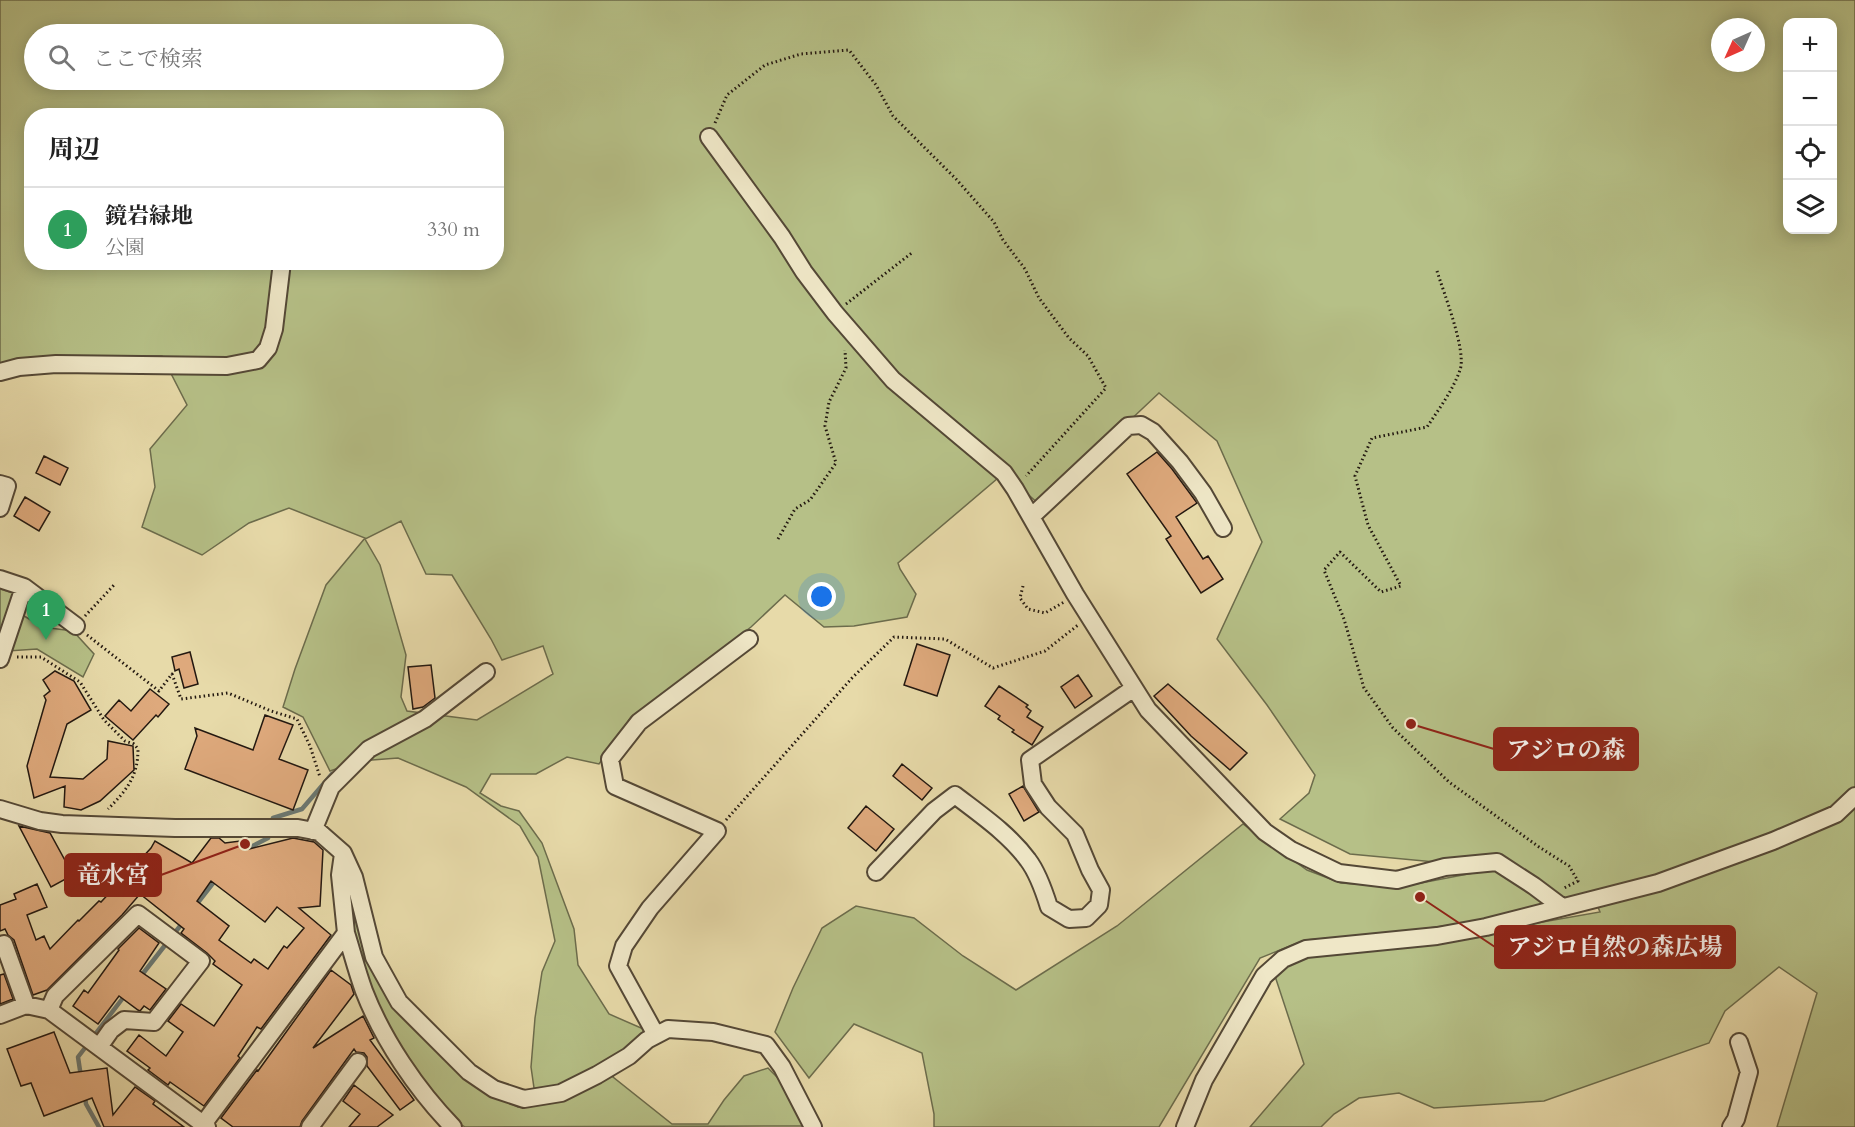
<!DOCTYPE html>
<html lang="ja">
<head>
<meta charset="utf-8">
<style>
	:root { --surface:#fff; --page:#f2f2f2; --text:#222; --muted:#767676; --line:#e0e0e0; --accent:#b45309 }
	body { margin:0; font-family:Cardo,"Noto Serif JP",serif; background:var(--page); color:var(--text) }
	.controls { position:absolute; right:18px; top:18px; display:grid; overflow:hidden; border-radius:12px; box-shadow:0 3px 15px #0003 }
	.controls button { width:54px; height:54px; display:grid; place-items:center; padding:0; border:0; border-bottom:2px solid var(--line); background:var(--surface); color:var(--text); font:30px sans-serif }
	.compass { position:absolute; left:1711px; top:18px; width:54px; height:54px; border-radius:50%; background:var(--surface); box-shadow:0 3px 15px #0003; rotate:225deg }
	.you { position:absolute; left:822px; top:597px; width:21px; height:21px; margin:-15px; border:4px solid #fff; border-radius:50%; background:#1a73e8; box-shadow:0 0 0 9px #1a73e833 }
	.badge { display:grid; place-items:center; width:39px; height:39px; border-radius:50%; background:var(--accent); color:#fff; font-size:20px; font-weight:700 }
	.pin { position:absolute; translate:-50% -50px; filter:drop-shadow(0 2px 3px #0008) }
	.pin::after { content:''; position:absolute; top:32px; width:21px; height:18px; background:inherit; clip-path:polygon(0 0,100% 0,50% 100%) }
	.list { margin:0; padding:0; list-style:none }
	h2 { display:flex; justify-content:space-between; align-items:center; height:78px; margin:0; padding:0 24px; font-size:26px }
	h2 small { font-size:20px; font-weight:400; color:var(--muted) }
	.list li { display:grid; grid-template-columns:39px 1fr auto; gap:18px; align-items:center; box-sizing:border-box; height:84px; padding:0 24px; border-top:2px solid var(--line) }
	.list b { display:block; font-size:22px; white-space:nowrap }
	.list p { margin:0; font-size:20px; white-space:nowrap; color:var(--muted) }
	.list em { font-size:20px; font-style:normal; color:var(--muted) }
	.icon { flex:none; width:33px; height:33px; fill:none; stroke:currentColor; stroke-width:2; stroke-linecap:round; stroke-linejoin:round }
	.map { position:relative; flex:none; width:1855px; height:1127px; overflow:hidden }
	.search { position:absolute; background:var(--surface); box-shadow:0 3px 15px #0003; left:24px; top:24px; width:480px; height:66px; display:flex; align-items:center; gap:15px; box-sizing:border-box; padding:0 21px; border-radius:33px; color:var(--muted); font-size:22px }
	.panel { position:absolute; background:var(--surface); box-shadow:0 3px 15px #0003; left:24px; top:108px; width:480px; height:162px; border-radius:24px }
	.map>svg:first-child { display:block }
	.green { fill:#b6c087; stroke:#6c6c4c; stroke-width:1.5; fill-rule:evenodd }
	.lines { fill:none; stroke-linecap:round; stroke-linejoin:round }
	.stream { stroke:#6b7872; stroke-width:4.5 }
	.building { fill:#dea97c; stroke:#231810; stroke-width:1.5; fill-rule:evenodd }
	.street-casing { stroke:#544836; stroke-width:20 }
	.path { stroke:#231810; stroke-width:3; stroke-dasharray:1.5 3; stroke-linecap:butt }
	.street { stroke:#efe7c7; stroke-width:16 }
	.leader { fill:none; stroke:#8f2418; stroke-width:2 }
	.callout-dot { fill:#8f2418; stroke:#efe7c7; stroke-width:2 }
	.callout { fill:#8f2418; stroke:#8f2418; stroke-width:2 }
	.callout-label { font-size:24px; text-anchor:middle; font-weight:bold; fill:#fff }
</style>
</head>
<body>
<div class="map">
<svg width="1855" height="1127" viewBox="0 0 1855 1127">
	<rect width="100%" height="100%" fill="#e7daa9"/>
	<filter id="stains"><feTurbulence type="fractalNoise" baseFrequency=".00333" numOctaves="4"/><feColorMatrix values="0 0 0 0 .2 0 0 0 0 .09 0 0 0 0 .02 0 0 0 .5 -.17"/></filter>
	<radialGradient id="worn" r=".72"><stop offset=".6" stop-color="#630" stop-opacity="0"/><stop offset="1" stop-color="#630" stop-opacity=".3"/></radialGradient>
	<path class="green" d="M0,0h1855v1127h-78l40,-134 -38,-26 -54,44 -16,32 -165,58 -110,7 -35,-15 -40,5 -25,16 -13,13h-71l54,-63 -30,-91 33,-19 122,-12 171,-30 -8,-19 -28,7 -40,-28 -35,-18 -54,8 -85,-8 -70,-35 29,-26 6,-18 -48,-70 -50,-66 45,-97 -45,-101 -58,-48 -119,112 -36,-32 -106,90 2,6 16,25 -9,23 -53,9 -30,1 -39,-32 -34,32 -120,90 -32,47 -32,-7 -31,17h-45l-11,19 21,13 18,5 23,32 32,86 4,36 31,49 39,17 -19,16 -16,30 59,47h36l16,-24 20,-24 24,-8 15,15 20,43 -338,1 -6,-4 -58,-66 -36,-76 -16,-58 1,-35 20,69 113,133 35,17h12l4,-19 -3,-21 4,-49 7,-46 13,-31 -17,-84 -18,-31 -54,-39 -68,-29 -39,3 -29,10 -27,-54 -20,-10 12,-38 31,-84 39,-47 -76,-30 -40,15 -47,32 -60,-28 13,-40 -5,-38 37,-44 -25,-49 -122,1 -40,8zM1788,22h44v208h-44zM1720,27h36v36h-36zM34,34h460v46h-460zM32,116h464v146h-464zM401,521l25,53 26,1 39,64 11,21 41,-14 10,28 -76,46 -70,-9 -6,-14 5,-42 -26,-90 -15,-26z
		M0,589l13,4 -13,44z
		M21,614l21,13 31,4 21,23 -11,23 -46,-28 -29,2z
		M1243,824l64,46 34,13 59,4 94,-18 55,38 -75,15 -90,12 -79,6 -45,18 -101,169h-225v-13l-12,-61 -68,-29 -45,54 -34,-46 18,-44 29,-60 34,-22 58,12 49,38 53,34 101,-64z"/>
	<g class="lines">
		<path class="stream" d="M273,818l29,-9 30,-35
			M245,850l23,-12
			M196,905l21,-27
			M141,976l43,-55
			M93,1037l33,-43
			M81,1077l-3,-20 10,-13
			M85,1097l1,7 13,23"/>
	</g>
	<path class="building" d="M1157,452l15,17 25,34 -21,14 27,42 5,-3 15,23 -22,14 -35,-54 5,-3 -44,-62z
		M44,456l24,12 -8,17 -24,-12z
		M25,497l25,15 -11,19 -25,-15z
		M917,644l33,11 -13,41 -33,-11z
		M190,652l8,32 -14,4 -5,-19 -4,2 -3,-14z
		M431,665l4,33 -12,9 -10,2 -5,-42z
		M55,671l19,10 17,29 -24,14 -17,53 33,2 24,-20 1,-18 25,5 1,24 -34,31 -19,9 -17,-3 1,-21 -31,12 -7,-32 19,-66 -2,-4 6,-5 -7,-11z
		M1078,675l14,21 -17,12 -14,-21z
		M1168,684l79,69 -17,17 -39,-34 -37,-40z
		M999,686l29,19 -2,2 5,4 -4,6 16,10 -11,18 -20,-13 2,-2 -16,-11 2,-3 -15,-10z
		M150,689l19,15 -11,13 -2,-2 -23,25 -28,-24 14,-16 12,11z
		M265,715l28,10 -14,34 29,11 -15,40 -108,-41 12,-33 -2,-8 58,22z
		M902,764l30,24 -10,12 -29,-24z
		M1023,786l16,26 -15,9 -15,-27z
		M866,806l28,23 -18,22 -28,-23z
		M19,826l31,7 23,42 -22,12z
		M211,838h8l6,5 23,-3 1,9 44,-11 21,4 9,8 -3,56 -21,2 32,27 -70,94 -4,-2 -19,29 2,2 -36,48 -34,-24 -2,3 -20,-15 2,-2 -23,-17 12,-16 27,21 17,-24 -15,-11 13,-17 33,22 28,-41 -29,-21 2,-3 -8,-8 -26,-20 3,-4 -44,-35 -18,21 -75,75 -14,5 -19,-55 -6,-5 -3,-6 -5,2v-26l16,-6 -2,-5 23,-10 10,23 -20,8 9,25 8,-4 6,13 28,-29 1,1 20,-20 2,1 50,-54 4,-7 37,22zM211,881l54,41 12,-15 27,21 -17,20 -3,-2 -16,23 -14,-10 -3,4 -32,-23 10,-14 -32,-25z
		M139,928l20,15 -19,28 26,18 -16,21 -6,-4 -4,5 -2,-1 -19,-14 -21,28 -25,-18 11,-16 4,3 31,-43 -1,-1z
		M331,970l20,15 3,9 -41,54 50,-32 11,22 -4,2 44,60 -14,10 -33,-44v-9l-3,-4 -8,-1 -2,-3 -52,72 -2,6h-67l-12,-9 36,-48 1,1z
		M4,974l9,25 -13,5v-29z
		M54,1032l16,41 37,-5 6,47 22,-28 20,14 -2,3 31,23h-80l-12,-29 -48,18 -13,-33 -10,3 -14,-37z
		M354,1085l39,30 -16,12h-28l11,-13 -17,-13z"/>
	<g class="lines">
		<defs>
			<path id="street" d="M709,137l73,100 22,35 31,41 58,67 111,93 11,16 60,105 73,116 117,122 26,18 48,23 58,7 48,-13 52,-5 37,24 28,21
				M0,372l19,-5 37,-3 171,2 31,-6 10,-12 6,-19 8,-67
				M0,484l7,2 -7,22
				M1031,517l97,-91 13,-1 12,7 27,30 23,31 20,35
				M0,579l24,8 -24,72
				M24,587l52,39
				M0,809l40,12 22,3 113,4h123l21,4 24,21 11,24 20,80 25,45 70,70 25,17 30,10 37,-6 36,-18 32,-19 18,-16 21,-11 45,3 53,13 16,22 31,60
				M313,831l18,-44 38,-38 56,-30 61,-47
				M876,872l58,-61 21,-16c26,20 54,39 73,65 10,13 16,31 21,47l20,12 17,-1 13,-13 2,-15 -11,-20 -15,-36 -27,-27 -15,-23 -3,-24 104,-72
				M346,933c6,19 11,39 18,58 19,49 53,99 89,136
				M4,944l22,61
				M49,1010l6,-14 83,-82 63,47 -47,61 -30,-2 -13,10 -12,17
				M0,1015l26,-10 23,5 158,117
				M656,1035l-38,-69 6,-20 26,-38 67,-77 -102,-45 -5,-27 29,-37 110,-83
				M201,1127l145,-194 -6,-58 3,-21
				M310,1127l48,-65
				M1185,1127l19,-47 60,-104 19,-17 23,-10 131,-13 49,-9 172,-44 115,-42 63,-27 19,-18
				M1731,1127l5,-8 13,-47 -10,-30"/>
		</defs>
		<use href="#street" class="street-casing"/>
		<path class="path" d="M715,123l12,-28 38,-30 36,-11 48,-4 27,35 17,31 63,63 38,43 9,18 22,29 14,29 30,40 19,18 18,32 -80,88
			M1437,271c6,20 30,80 23,99 -7,20 -21,39 -33,57l-55,11 -17,38 13,49 33,61 -20,6 -41,-40 -16,18 20,49 20,69 29,40 56,54 90,65 30,19 9,15 -14,7
			M846,304l67,-52
			M778,539l17,-30 15,-9 26,-37 -11,-37 4,-24 17,-34 -1,-18
			M1023,586l-3,12 8,11 17,4 19,-11
			M85,616l29,-31
			M87,635l72,56 13,-17 9,25 47,-6 43,18 26,8 13,27 10,31
			M17,657h24l39,25 24,38 21,21 9,3 4,5c0,27 -11,41 -30,60
			M726,820l126,-142 42,-41 51,2 48,29 52,-17 33,-26"/>
		<use href="#street" class="street"/>
	</g>
	<path class="leader" d="M1411 724L1494 749M245 844L161 875M1420 897L1495 947"/>
	<g class="callout-dot">
		<circle cx="1411" cy="724" r="6"/>
		<circle cx="245" cy="844" r="6"/>
		<circle cx="1420" cy="897" r="6"/>
	</g>
	<g class="callout">
		<rect x="1494" y="728" width="144" height="42" rx="6"/>
		<rect x="65" y="854" width="96" height="42" rx="6"/>
		<rect x="1495" y="926" width="240" height="42" rx="6"/>
	</g>
	<g class="callout-label">
		<text x="1566" y="758">アジロの森</text>
		<text x="113" y="883">竜水宮</text>
		<text x="1615" y="955">アジロ自然の森広場</text>
	</g>
	<rect width="100%" height="100%" filter="url(#stains)"/>
	<rect width="100%" height="100%" fill="url(#worn)"/>
</svg>
<div class="controls">
<button>+</button>
<button>−</button>
<button><svg class="icon" aria-label="locate" viewBox="0 0 24 24"><circle cx="12" cy="12" r="6"/><path d="M12 2v4M12 18v4M2 12h4M18 12h4"/></svg></button>
<button><svg class="icon" aria-label="layers" viewBox="0 0 24 24"><path d="M12 4l9 5-9 5-9-5zM3 14l9 5 9-5"/></svg></button>
</div>
<svg class="compass" viewBox="-18 -18 36 36"><path d="M0-13l5 13h-10z" fill="#e53935"/><path d="M0 13l5-13h-10z" fill="#767676"/></svg>
<div class="you"></div>
<div class="pin badge" style="left:46px;top:640px;background:#2e9e5b">1</div>
<div class="search"><svg class="icon" aria-label="search" viewBox="0 0 24 24"><circle cx="10" cy="10" r="6"/><path d="M15 15l6 6"/></svg>ここで検索</div>
<section class="panel">
<h2>周辺<small></small></h2>
<ul class="list">
<li><span class="badge" style="background:#2e9e5b">1</span><div><b>鏡岩緑地</b><p>公園</p></div><em>330 m</em></li>
</ul>
</section>
</div>
</body>
</html>
